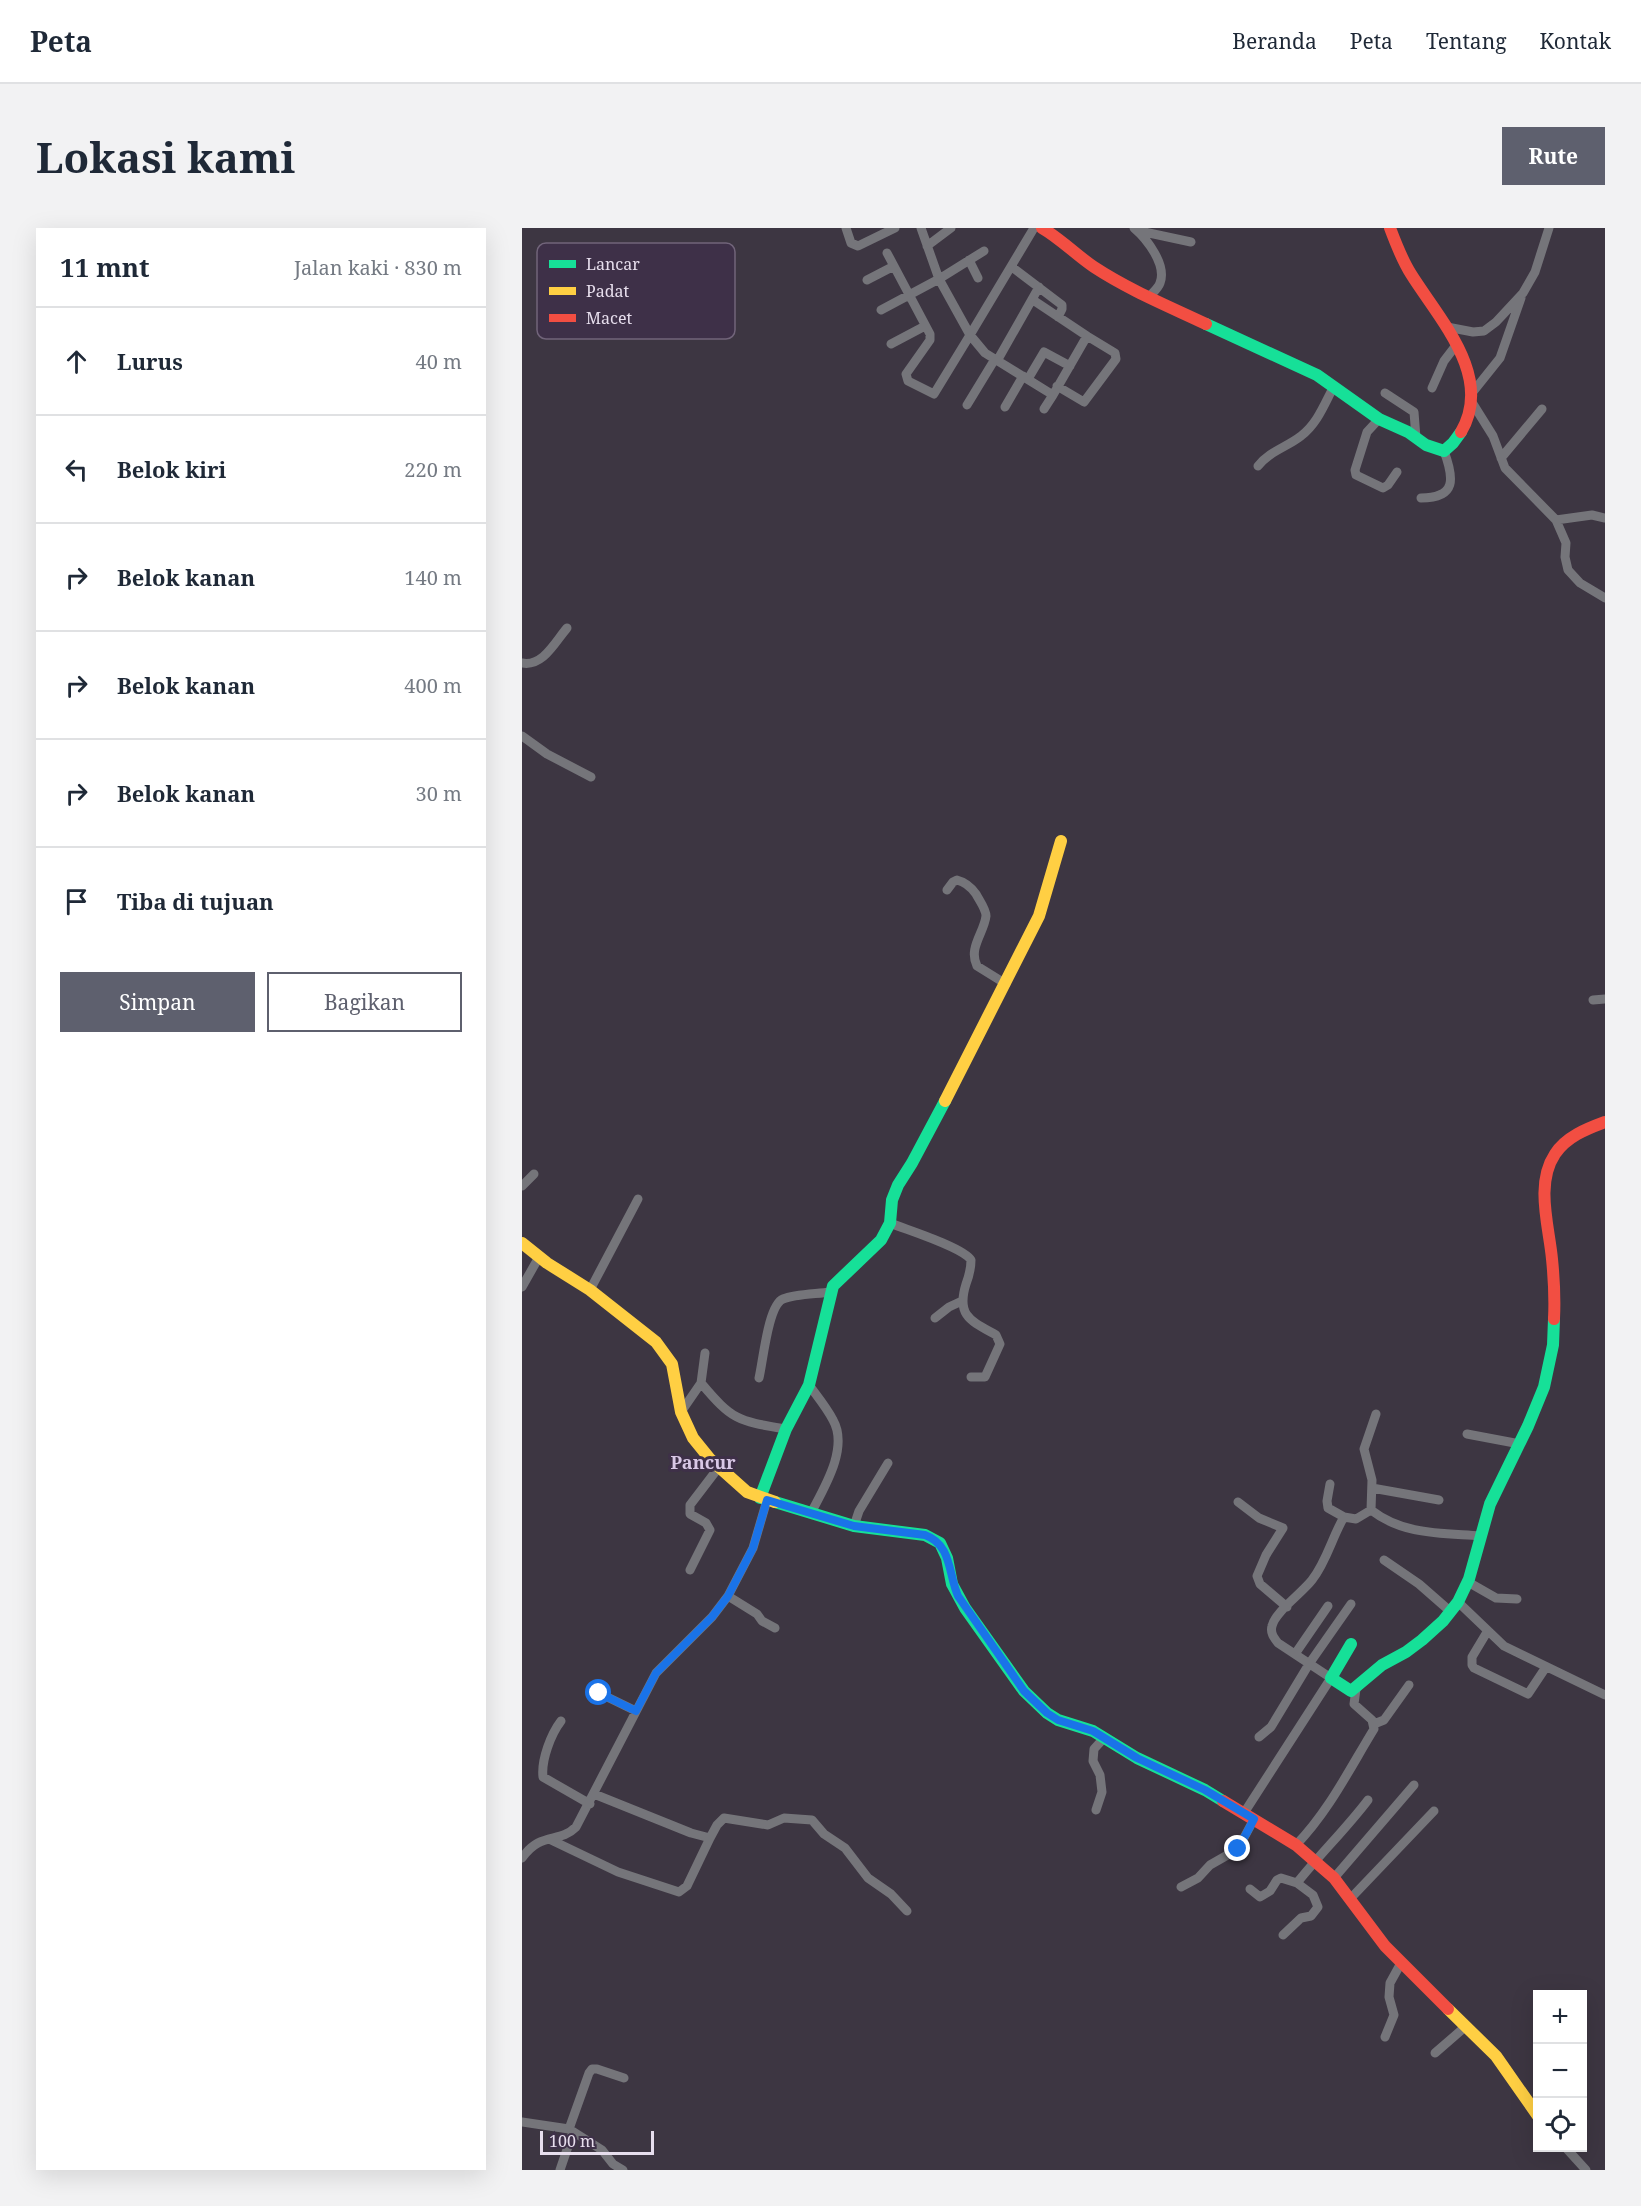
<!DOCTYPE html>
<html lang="id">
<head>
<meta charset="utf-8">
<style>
	:root { --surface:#fff; --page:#f2f2f3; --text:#1f2937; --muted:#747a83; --line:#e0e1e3; --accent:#5e606e }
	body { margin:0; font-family:"Noto Serif",serif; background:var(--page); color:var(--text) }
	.controls { position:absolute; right:18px; bottom:18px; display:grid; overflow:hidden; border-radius:0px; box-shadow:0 6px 24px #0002 }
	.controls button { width:54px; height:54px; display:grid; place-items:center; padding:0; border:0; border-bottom:2px solid var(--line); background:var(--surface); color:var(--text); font:30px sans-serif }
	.scale { position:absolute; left:18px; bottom:15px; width:114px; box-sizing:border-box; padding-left:6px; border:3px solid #e7deed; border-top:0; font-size:16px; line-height:21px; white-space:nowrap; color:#e7deed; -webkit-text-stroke:4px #3e3048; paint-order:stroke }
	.stop { position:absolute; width:18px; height:18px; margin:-14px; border:4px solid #1a73e8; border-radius:50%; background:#fff }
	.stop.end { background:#1a73e8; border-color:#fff; box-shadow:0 2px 6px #0008 }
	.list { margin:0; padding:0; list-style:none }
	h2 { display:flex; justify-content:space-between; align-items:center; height:78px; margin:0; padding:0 24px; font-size:26px }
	h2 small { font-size:20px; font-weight:400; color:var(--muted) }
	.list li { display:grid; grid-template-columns:39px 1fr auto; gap:18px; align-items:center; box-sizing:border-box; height:108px; padding:0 24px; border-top:2px solid var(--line) }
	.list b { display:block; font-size:22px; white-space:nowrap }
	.list em { font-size:20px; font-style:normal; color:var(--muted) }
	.actions { display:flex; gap:12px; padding:18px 24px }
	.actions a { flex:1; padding:14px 0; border:2px solid var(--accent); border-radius:0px; text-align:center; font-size:21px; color:var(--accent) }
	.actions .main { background:var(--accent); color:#fff }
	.icon { flex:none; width:33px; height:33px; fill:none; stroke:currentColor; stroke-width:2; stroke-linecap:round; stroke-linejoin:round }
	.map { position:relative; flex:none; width:1083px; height:1942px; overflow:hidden; border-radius:0px }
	header { display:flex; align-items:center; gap:36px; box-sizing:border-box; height:84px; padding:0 30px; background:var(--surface); border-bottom:2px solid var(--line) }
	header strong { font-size:28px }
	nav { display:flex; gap:33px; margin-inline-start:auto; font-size:21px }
	.intro { display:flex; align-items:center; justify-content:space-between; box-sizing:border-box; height:144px; padding:0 36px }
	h1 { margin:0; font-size:42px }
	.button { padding:15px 27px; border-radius:0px; background:var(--accent); color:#fff; font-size:21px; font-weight:700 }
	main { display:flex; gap:36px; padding:0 36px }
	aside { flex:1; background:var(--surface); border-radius:0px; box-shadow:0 6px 24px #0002 }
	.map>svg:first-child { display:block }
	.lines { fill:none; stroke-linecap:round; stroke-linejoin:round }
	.street { stroke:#75757a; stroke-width:9 }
	.fast { stroke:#16e098; stroke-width:12 }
	.slow { stroke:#ffcf43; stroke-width:12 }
	.jam { stroke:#f24e42; stroke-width:12 }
	.route { stroke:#1a73e8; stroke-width:8 }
	.labels { text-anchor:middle; stroke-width:6; stroke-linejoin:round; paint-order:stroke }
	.quarter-label { font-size:18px; font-weight:bold; fill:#d9c8e6; stroke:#3e3048 }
	.key { fill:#3e3048; stroke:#71647a; stroke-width:1.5 }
	.key-label { font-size:16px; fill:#e7deed }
</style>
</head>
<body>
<header>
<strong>Peta</strong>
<nav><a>Beranda</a><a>Peta</a><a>Tentang</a><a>Kontak</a></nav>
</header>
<div class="intro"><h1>Lokasi kami</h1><a class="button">Rute</a></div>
<main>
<aside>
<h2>11 mnt<small>Jalan kaki · 830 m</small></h2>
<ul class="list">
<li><svg class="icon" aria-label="ahead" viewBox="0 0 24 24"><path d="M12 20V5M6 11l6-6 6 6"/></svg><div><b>Lurus</b></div><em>40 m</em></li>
<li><svg class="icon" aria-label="left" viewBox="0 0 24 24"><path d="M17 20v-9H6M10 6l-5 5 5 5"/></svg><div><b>Belok kiri</b></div><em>220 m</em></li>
<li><svg class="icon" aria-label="right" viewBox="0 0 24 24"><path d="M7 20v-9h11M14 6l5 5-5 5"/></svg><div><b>Belok kanan</b></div><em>140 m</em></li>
<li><svg class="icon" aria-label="right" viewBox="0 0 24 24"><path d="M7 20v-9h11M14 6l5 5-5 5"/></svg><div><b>Belok kanan</b></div><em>400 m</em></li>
<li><svg class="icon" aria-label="right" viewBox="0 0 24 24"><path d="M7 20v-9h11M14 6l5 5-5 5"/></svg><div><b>Belok kanan</b></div><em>30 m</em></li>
<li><svg class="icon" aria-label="arrive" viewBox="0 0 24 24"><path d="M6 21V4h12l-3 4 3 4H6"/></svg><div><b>Tiba di tujuan</b></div></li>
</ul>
<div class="actions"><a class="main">Simpan</a><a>Bagikan</a></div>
</aside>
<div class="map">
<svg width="1083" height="1942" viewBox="0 0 1083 1942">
	<rect width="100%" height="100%" fill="#3d3642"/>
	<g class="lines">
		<path class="street" d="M324,0l5,15 7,3 37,-18
			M612,0c13,11 33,37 26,55 -2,6 -8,10 -12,15
			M618,3l51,11
			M405,18l24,-18
			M365,25l43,81v6l-24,34 2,7 26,13 36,-59 -31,-56 -18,-51
			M447,32l9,18
			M490,39l50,38v4l-4,8
			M345,52l27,-14
			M511,72l54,36 -34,59 -68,-42 -15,-18 64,-107
			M359,82l58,-31 45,-28
			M925,99l26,5 11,-1 12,-9 27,-29 12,-21 14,-44
			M369,116l34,-18
			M475,133l42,-74
			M506,151l16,-27 26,14
			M535,158l27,16 32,-43 -1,-6 -28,-17
			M910,160l12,-27 13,-17
			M863,165l29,19 2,26
			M950,165l28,-35 21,-60
			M951,176l20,32 12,32 51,52 10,23 -1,14 3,13 12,13 25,15
			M445,177l28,-46
			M483,179l18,-31
			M522,181l9,-14
			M857,191l-12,13 -12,38 1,5 27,13 5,-3 9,-13
			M979,230l41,-49
			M736,238c12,-15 29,-19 43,-30 16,-12 23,-31 32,-48
			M899,270c36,0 33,-20 23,-47
			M1034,292l36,-5 13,3
			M0,435c21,4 33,-21 45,-35
			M0,508l25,18 44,23
			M425,662l6,-8 4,-2c8,2 14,7 19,14 3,6 10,15 10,22 -2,17 -18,32 -9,50l29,18
			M1071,772l12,-1
			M0,958l12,-12
			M368,995c17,7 73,24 81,37 0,8 -2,16 -5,24 -10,32 5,37 30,51l4,9 -15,33h-14
			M0,1059l17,-30
			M68,1062l48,-91
			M413,1090l14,-11 13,-6
			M237,1150c4,-16 9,-73 24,-79 12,-5 34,-5 47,-7
			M179,1155c32,38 37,38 85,46
			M287,1157c8,11 18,23 24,35 16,28 -9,68 -22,93
			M159,1184l20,-29 4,-30
			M945,1206l53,10
			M808,1256l-3,17 1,7 16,9
			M850,1260l67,12
			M716,1274l21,16 24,10 -17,27 -9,21 3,8 27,23
			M849,1282c32,25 70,23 109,26
			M332,1298l5,-15 29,-48
			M862,1332l35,24 32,28
			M168,1342l20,-40 -4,-7 -16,-9v-9l29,-38
			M946,1354l28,16 21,1
			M206,1368l29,18 5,7 13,7
			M936,1374l46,44 101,49
			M965,1404l-15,25v8l2,3 54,26 18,-27
			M773,1426l33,-48
			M77,1465l37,18
			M39,1493c-10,13 -20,39 -18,56l47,27
			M852,1496l10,-4 25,-35
			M737,1509l12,-10 38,-63 42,-60
			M72,1566l97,39 19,5 7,-13 7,-7 44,7 16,-7 28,2 12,14 21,14 23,30 23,16 16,17
			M574,1582l6,-18 -2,-17 -7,-14 1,-12 10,-11
			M722,1585l87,-135 -53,-35c-4,-5 -8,-10 -6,-17 3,-14 30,-33 40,-46 15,-19 20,-43 32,-63l12,2 15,-9 1,-30 -8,-31 12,-35
			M27,1611l69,33 61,20 8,-6 23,-48
			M774,1617c33,-34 54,-77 78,-116l-2,-9 -18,-16 2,-15
			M0,1630c19,-27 37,-14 54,-31l80,-154 56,-56 16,-21 25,-48 14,-48
			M812,1650l80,-93
			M659,1659l17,-9 12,-13 28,-16 16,-30
			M728,1661l10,8 10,-6 7,-11 4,-2 16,5c23,-29 49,-54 71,-83
			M828,1671l84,-88
			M761,1707l18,-17 10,-2 7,-9 -5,-12 -16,-12
			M863,1809l9,-22 -5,-18 1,-14 11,-20
			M913,1825l30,-26
			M0,1894l47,7 33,21 11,14 10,6
			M47,1901l20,-56 3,-4h5l27,9
			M1044,1920l20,22
			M38,1942l13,-38"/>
		<path class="fast" d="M684,96l111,51 62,44 29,13 18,13 18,6 9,-8 8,-11
			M238,1270l26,-69 23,-44 24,-99 48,-46 9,-17 2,-23 6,-15 14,-22 33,-62
			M253,1274l79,24 71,9 15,8 7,15 5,26 13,24 59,83 23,22 11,7 35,11 44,27 68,32 18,11
			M829,1416l-20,34 20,13 31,-26 24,-13 16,-12 21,-19 15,-19 11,-23 21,-75 38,-78 16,-39 9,-42 1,-26"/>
		<path class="slow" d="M423,873l94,-185 22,-75
			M0,1015l25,20 43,27 66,52 16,22 9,48 12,26 17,21 37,33 28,10
			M926,1781l48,47 42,60"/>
		<path class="jam" d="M520,0c19,11 34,27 52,39 35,23 74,39 112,57
			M868,0c6,16 12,32 21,46 28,45 83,102 50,158
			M1032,1091c1,-20 0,-40 -2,-60 -3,-33 -17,-75 3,-105 11,-17 31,-25 50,-32
			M701,1573l73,44 38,33 51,68 63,63"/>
	</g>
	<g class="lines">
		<path class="route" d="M77,1465l37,18 20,-38 56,-56 16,-21 25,-48 14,-48 87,26 71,9c27,10 23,38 33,61l66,95 23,22 11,7 35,11 44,27 68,32 49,29 -16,30"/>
	</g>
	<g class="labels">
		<g class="quarter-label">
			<text x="181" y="1241">Pancur</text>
		</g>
	</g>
	<rect x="15" y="15" width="198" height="96" rx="9" class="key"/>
	<rect x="27" y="32" width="27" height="8" fill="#16e098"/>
	<rect x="27" y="59" width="27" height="8" fill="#ffcf43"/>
	<rect x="27" y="86" width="27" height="8" fill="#f24e42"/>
	<g class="key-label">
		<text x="64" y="42">Lancar</text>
		<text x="64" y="69">Padat</text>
		<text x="64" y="96">Macet</text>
	</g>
</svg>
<div class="controls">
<button>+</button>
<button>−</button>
<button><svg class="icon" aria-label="locate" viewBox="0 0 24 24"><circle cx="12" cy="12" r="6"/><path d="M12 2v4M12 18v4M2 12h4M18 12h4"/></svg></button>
</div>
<div class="scale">100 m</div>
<div class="stop" style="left:77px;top:1465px"></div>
<div class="stop end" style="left:716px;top:1621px"></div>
</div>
</main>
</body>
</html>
